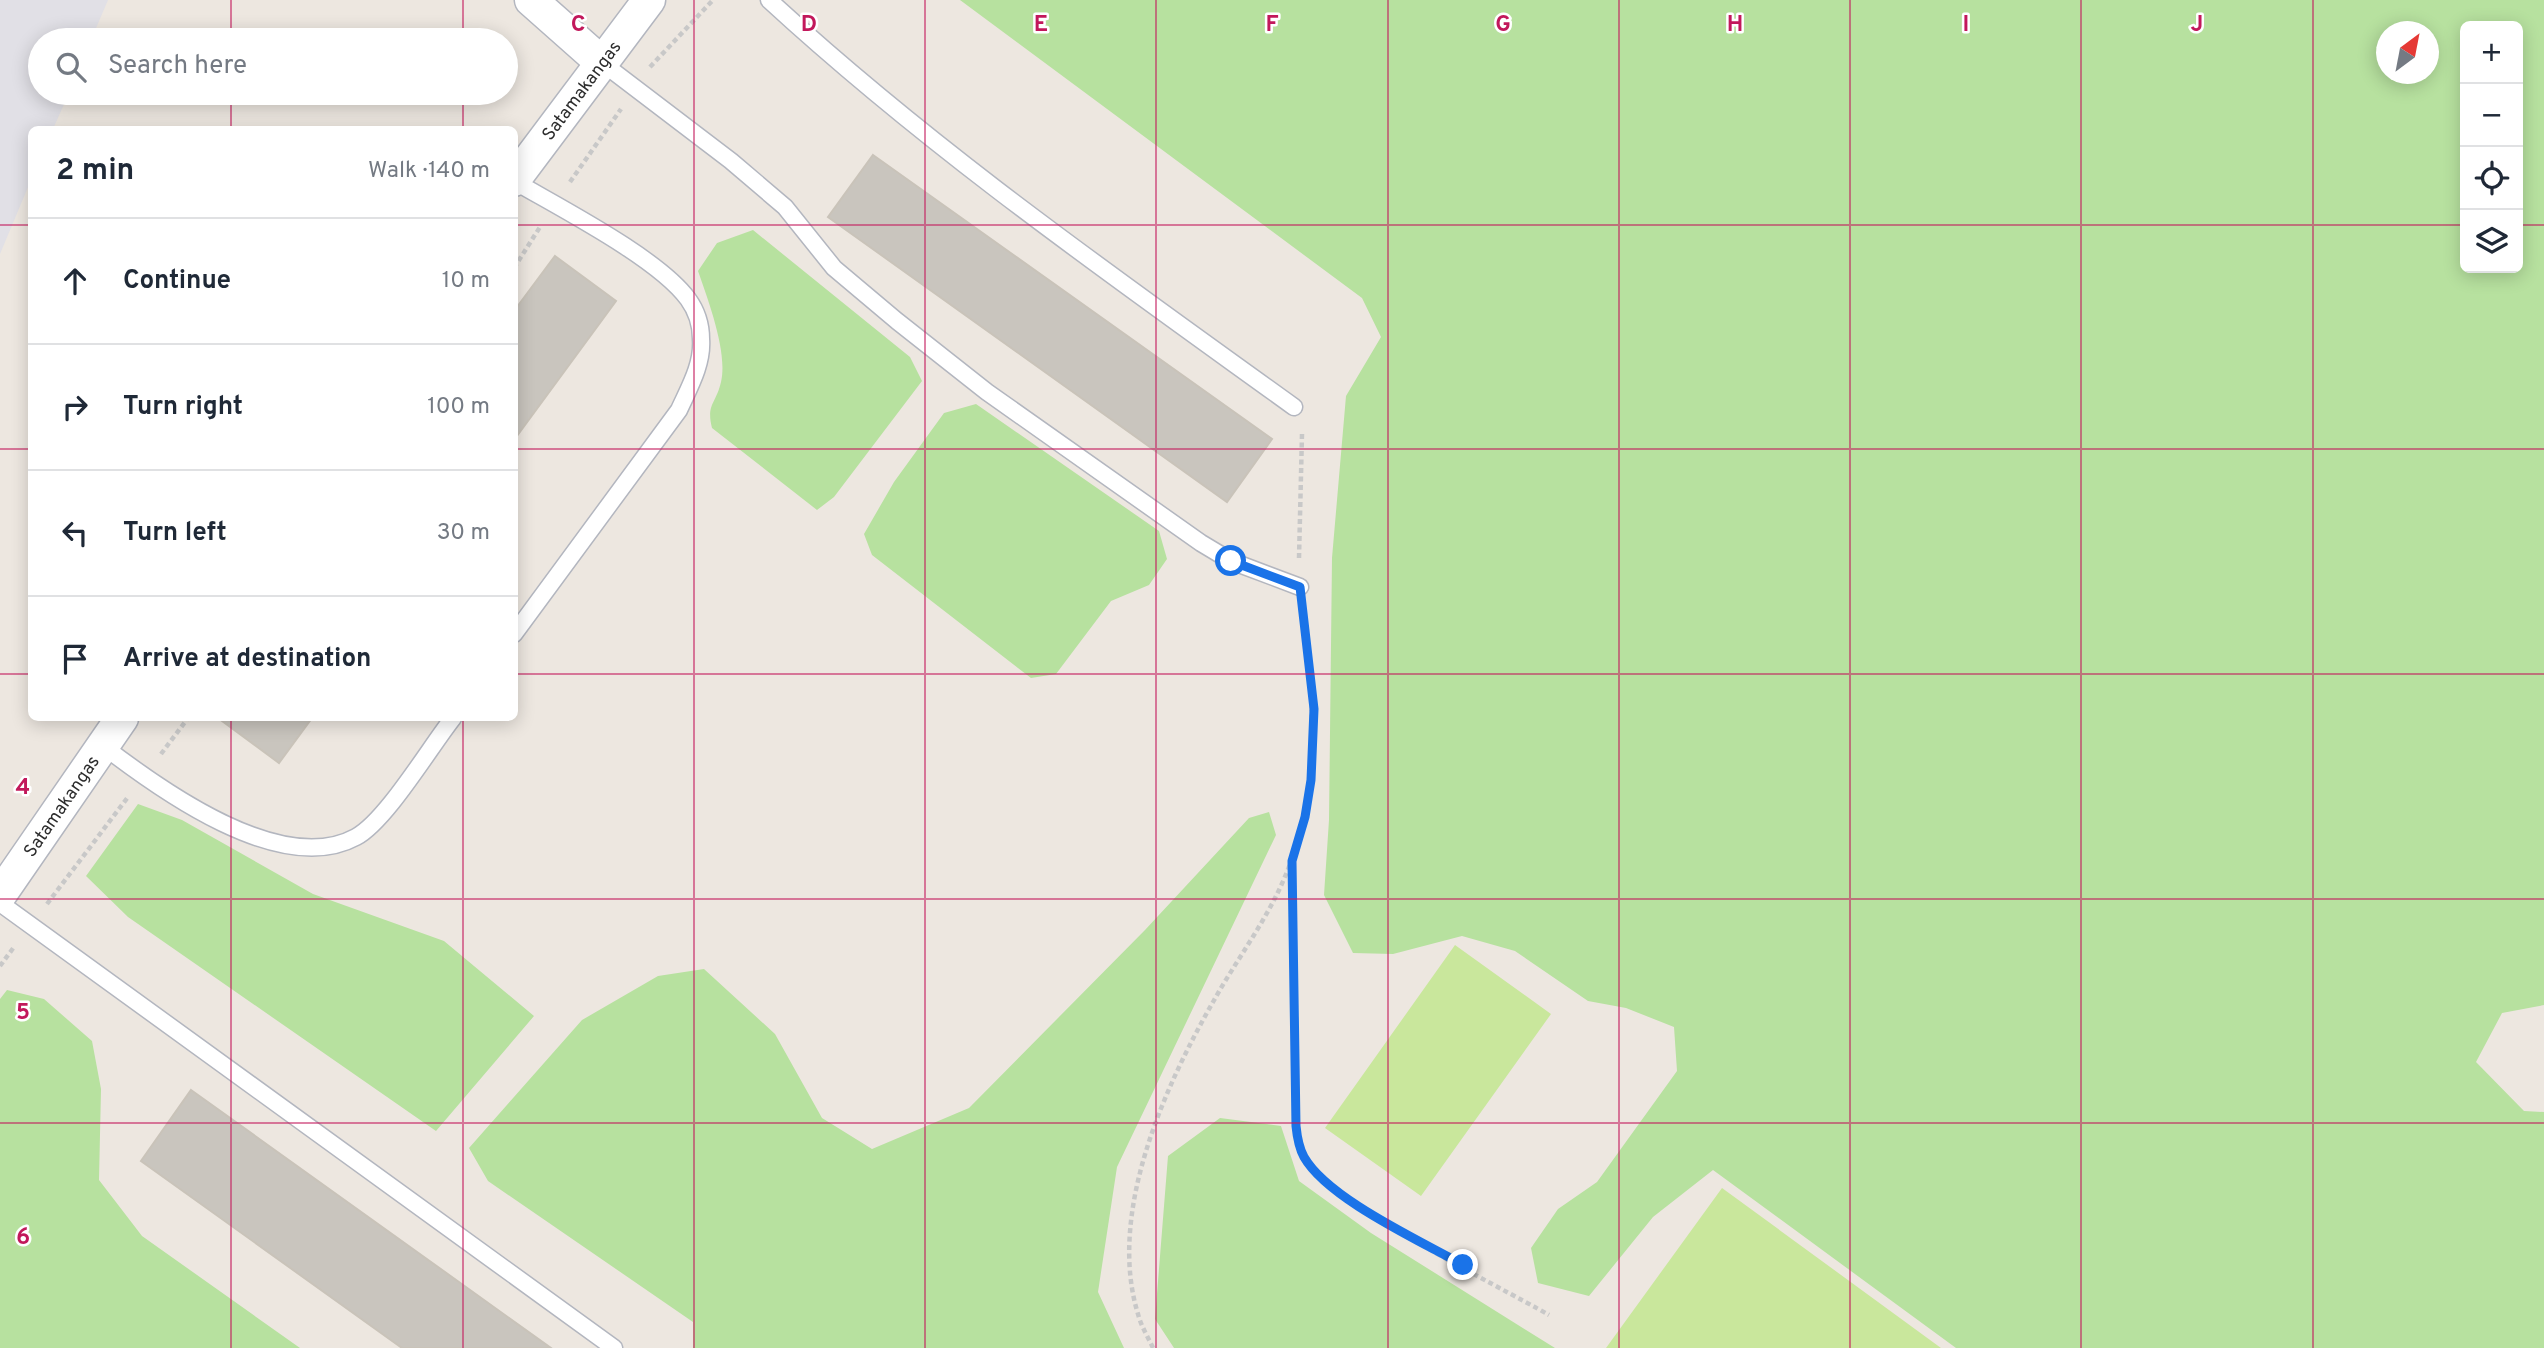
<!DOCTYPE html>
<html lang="en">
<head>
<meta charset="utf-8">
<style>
	:root { --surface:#fff; --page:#f2f2f3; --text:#1f2937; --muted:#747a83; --line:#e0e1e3 }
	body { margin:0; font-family:Overpass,sans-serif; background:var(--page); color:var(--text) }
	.controls { position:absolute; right:21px; top:21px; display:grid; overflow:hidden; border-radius:10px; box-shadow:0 4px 18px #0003 }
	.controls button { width:63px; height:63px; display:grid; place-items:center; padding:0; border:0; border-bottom:2px solid var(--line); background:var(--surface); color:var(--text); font:35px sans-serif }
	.compass { position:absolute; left:2376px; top:21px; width:63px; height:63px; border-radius:50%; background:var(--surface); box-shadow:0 4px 18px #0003; rotate:32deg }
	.stop { position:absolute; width:21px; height:21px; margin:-16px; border:5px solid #1a73e8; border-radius:50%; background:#fff }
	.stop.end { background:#1a73e8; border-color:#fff; box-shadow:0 2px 7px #0008 }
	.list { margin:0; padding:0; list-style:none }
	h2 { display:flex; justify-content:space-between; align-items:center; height:91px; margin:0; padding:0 28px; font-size:30px }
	h2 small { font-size:23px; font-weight:400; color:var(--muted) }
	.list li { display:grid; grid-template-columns:46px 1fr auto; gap:21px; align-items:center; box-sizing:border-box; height:126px; padding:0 28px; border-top:2px solid var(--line) }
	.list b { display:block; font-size:26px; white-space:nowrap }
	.list em { font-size:23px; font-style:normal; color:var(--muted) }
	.icon { flex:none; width:38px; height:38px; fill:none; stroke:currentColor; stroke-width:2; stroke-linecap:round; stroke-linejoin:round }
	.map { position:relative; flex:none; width:2544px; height:1348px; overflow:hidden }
	.search { position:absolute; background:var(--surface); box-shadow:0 4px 18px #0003; left:28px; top:28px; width:490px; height:77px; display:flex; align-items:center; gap:18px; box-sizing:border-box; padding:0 24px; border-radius:38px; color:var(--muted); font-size:26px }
	.panel { position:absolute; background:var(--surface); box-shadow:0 4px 18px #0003; left:28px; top:126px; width:490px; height:595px; border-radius:10px }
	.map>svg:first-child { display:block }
	.industrial { fill:#e1e0e6 }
	.green { fill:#b7e19f; fill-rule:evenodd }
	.pitch { fill:#c9e79c }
	.building { fill:#c9c5be; stroke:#c9c3b9; stroke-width:2 }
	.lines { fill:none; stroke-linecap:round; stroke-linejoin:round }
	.lane-casing { stroke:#b3b6bf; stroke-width:19 }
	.street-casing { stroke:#b3b6bf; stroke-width:35 }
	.path { stroke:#c8c8c8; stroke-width:4.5; stroke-dasharray:5 3.5; stroke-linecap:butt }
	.lane { stroke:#fff; stroke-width:16 }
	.street { stroke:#fff; stroke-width:32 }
	.route { stroke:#1a73e8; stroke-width:9 }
	.grid { fill:none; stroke:#c2185b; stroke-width:2; stroke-opacity:0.55 }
	.labels { text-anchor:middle; stroke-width:5; stroke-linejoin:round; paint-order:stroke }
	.street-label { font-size:18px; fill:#2d2d2d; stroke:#fff }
	.grid-label { font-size:23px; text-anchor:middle; font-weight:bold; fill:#c2185b; stroke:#fff; stroke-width:5; stroke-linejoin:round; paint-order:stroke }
</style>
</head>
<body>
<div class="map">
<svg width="2544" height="1348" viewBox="0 0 2544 1348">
	<rect width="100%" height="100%" fill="#ede7e0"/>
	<path class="industrial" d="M0,0h108l-17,40h-51v53h29l-16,36 -21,1 -1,50 -31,74z"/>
	<path class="green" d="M960,0h1584v1005l-42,8 -26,49 48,49 20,1v236h-588l-243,-178 -60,47 -64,79 -51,-13 -7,-35 27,-39 39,-27 80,-111 -3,-44 -48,-19 -38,-7 -73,-50 -53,-15 -69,18 -40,-1 -29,-58 5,-75 3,-262 14,-162 35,-59 -19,-39zM2518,26v242h-53v-242zM2386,32h42v42h-42z
		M753,230l157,127 12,24 -88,116 -17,13 -105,-82c-6,-24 4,-24 9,-46 7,-30 -13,-82 -23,-111l19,-28z
		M976,404l183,127 8,28 -18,26 -38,16 -55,73 -25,4 -159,-123 -8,-21 30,-52 50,-69z
		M138,804l44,16 131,74 131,47 90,75 -98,115 -308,-214 -42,-41z
		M1269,812l7,23 -159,332 -19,125 26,56h-431v-26l-205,-141 -19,-33 113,-128 76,-44 46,-7 71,65 47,84 50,31 97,-41 176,-178 104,-112z
		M7,990l37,9 48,42 9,48 -2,91 43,56 158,112h-300v-349z
		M1220,1118l61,8 18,55 72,52 184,115h-381l-19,-29 13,-163z"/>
	<path class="pitch" d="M1455,945l96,69 -130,182 -96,-68z
		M1722,1188l219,160h-335z"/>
	<path class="building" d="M873,155l399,284 -45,63 -399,-285z
		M555,256l61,45 -102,139v-129z
		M218,718h94l-33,45z
		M191,1090l360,258h-149l-261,-187z"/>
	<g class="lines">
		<defs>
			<path id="lane" d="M769,0c163,150 345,277 525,407
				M601,62l130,99 54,46 49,61 63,53 90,71 214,151 30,18 69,26
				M514,181c46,27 144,77 174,118 8,11 13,26 13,40 2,25 -12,49 -22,71l-165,224
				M102,745c57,44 179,133 254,92 30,-16 74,-90 97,-119
				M0,903l614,445"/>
			<g id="street">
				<path d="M531,0l70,62"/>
				<path id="s1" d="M514,180l135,-180"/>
				<path id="s2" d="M0,895l122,-177"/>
			</g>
		</defs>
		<use href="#lane" class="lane-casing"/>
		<use href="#street" class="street-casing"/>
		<path class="path" d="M650,67l63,-67
			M570,182l51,-73
			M514,268l26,-41
			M1299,558l3,-124
			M161,754l27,-36
			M1292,864l4,262c1,10 3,22 8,31 25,46 193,128 245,158
			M47,904l81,-107
			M0,966l14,-19
			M1153,1348c-5,-11 -12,-22 -15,-34 -31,-100 26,-226 75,-312 26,-47 62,-92 79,-144 27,-81 22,-162 11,-246"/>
		<use href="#lane" class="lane"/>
		<use href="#street" class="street"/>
	</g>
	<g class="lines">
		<path class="route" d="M1231,561l69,26 14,122 -3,71 -6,37 -13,44 4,265c1,10 3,22 8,31 24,42 117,84 159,108"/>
	</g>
	<path class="grid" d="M231,0v40M463,0v40M694,0v1348M925,0v1348M1156,0v1348M1388,0v1348M1619,0v1348M1850,0v1348M2081,0v1348M2313,0v1348M231,93v37M463,93v37M0,225h32M514,225h1951M2518,225h26M0,449h32M514,449h2030M0,674h32M514,674h2030M231,718v630M463,718v630M0,899h2544M0,1123h2544"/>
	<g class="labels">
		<g class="street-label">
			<text dy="6" stroke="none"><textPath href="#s1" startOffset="112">Satamakangas</textPath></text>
			<text dy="6" stroke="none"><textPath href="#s2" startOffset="108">Satamakangas</textPath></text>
		</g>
	</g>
	<g class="grid-label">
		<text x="578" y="31">C</text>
		<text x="809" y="31">D</text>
		<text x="1041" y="31">E</text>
		<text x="1272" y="31">F</text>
		<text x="1503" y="31">G</text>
		<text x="1735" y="31">H</text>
		<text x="1966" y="31">I</text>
		<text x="2197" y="31">J</text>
		<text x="23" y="794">4</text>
		<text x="23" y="1019">5</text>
		<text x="23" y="1244">6</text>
	</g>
</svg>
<div class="controls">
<button>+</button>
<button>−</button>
<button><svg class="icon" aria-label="locate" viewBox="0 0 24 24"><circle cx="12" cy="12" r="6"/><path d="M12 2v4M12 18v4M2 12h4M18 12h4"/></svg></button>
<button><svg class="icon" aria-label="layers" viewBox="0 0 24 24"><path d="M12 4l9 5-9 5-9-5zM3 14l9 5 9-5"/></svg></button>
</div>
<svg class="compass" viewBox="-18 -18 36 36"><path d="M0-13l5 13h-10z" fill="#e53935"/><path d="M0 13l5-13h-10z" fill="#747a83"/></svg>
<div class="stop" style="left:1231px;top:561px"></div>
<div class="stop end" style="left:1463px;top:1265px"></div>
<div class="search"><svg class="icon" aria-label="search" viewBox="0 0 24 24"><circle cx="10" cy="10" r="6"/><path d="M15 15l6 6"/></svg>Search here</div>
<section class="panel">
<h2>2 min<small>Walk · 140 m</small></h2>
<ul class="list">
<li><svg class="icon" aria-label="ahead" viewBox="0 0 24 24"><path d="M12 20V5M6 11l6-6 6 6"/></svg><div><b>Continue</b></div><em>10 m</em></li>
<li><svg class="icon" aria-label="right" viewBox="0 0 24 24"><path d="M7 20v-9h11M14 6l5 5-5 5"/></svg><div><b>Turn right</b></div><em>100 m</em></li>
<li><svg class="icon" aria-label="left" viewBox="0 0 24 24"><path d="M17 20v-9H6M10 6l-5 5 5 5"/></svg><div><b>Turn left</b></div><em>30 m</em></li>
<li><svg class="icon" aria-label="arrive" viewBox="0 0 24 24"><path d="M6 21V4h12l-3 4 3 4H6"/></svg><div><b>Arrive at destination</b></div></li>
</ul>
</section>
</div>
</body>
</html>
